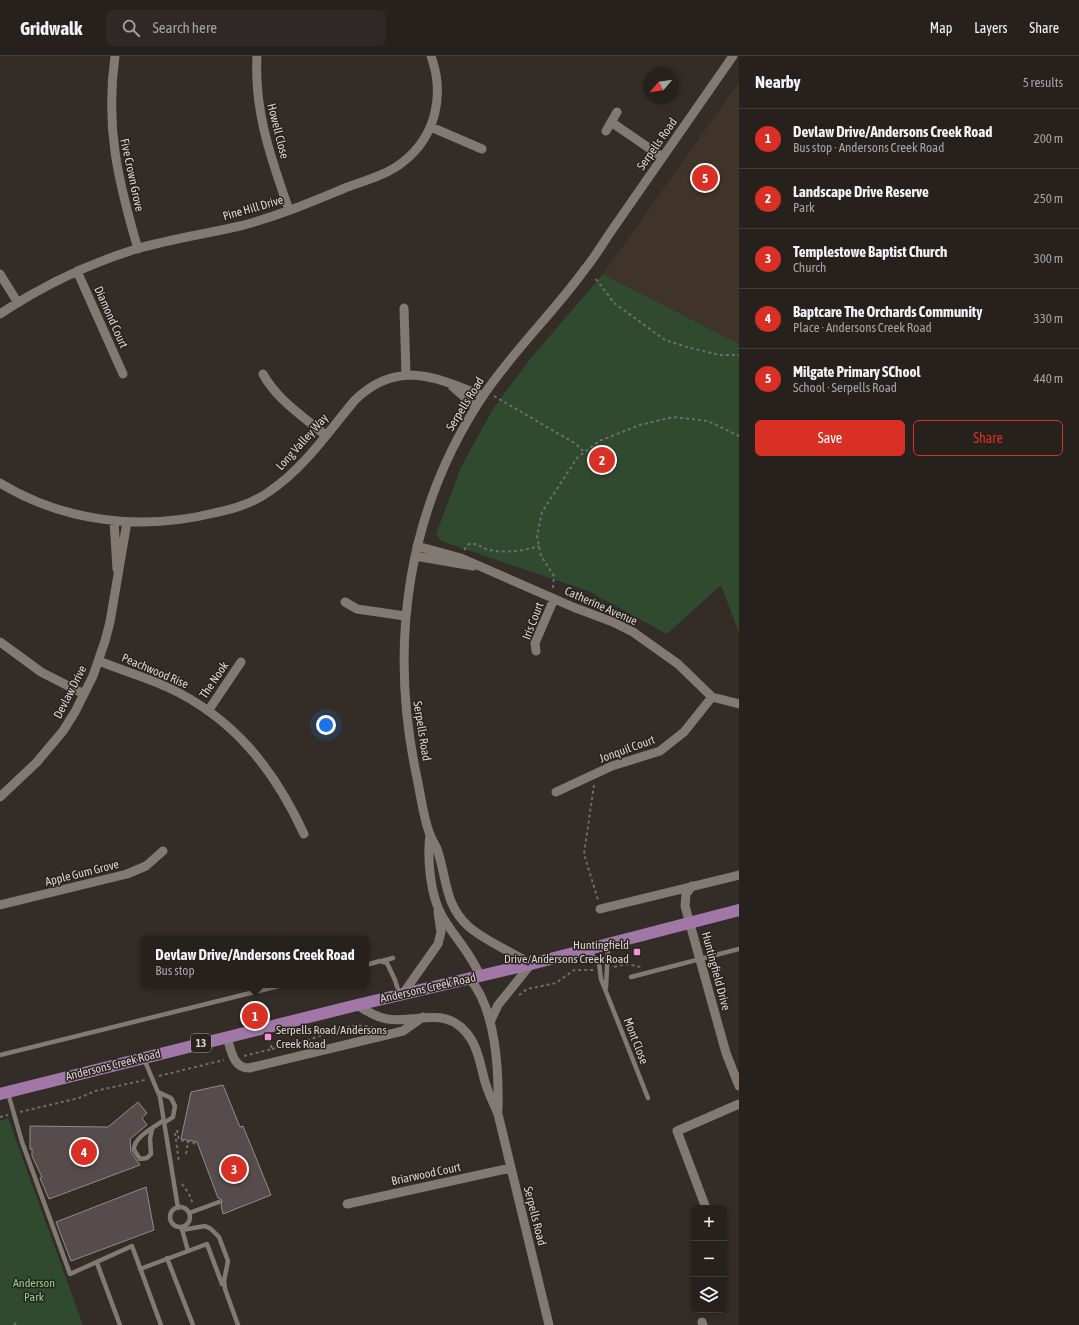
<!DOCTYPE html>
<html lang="en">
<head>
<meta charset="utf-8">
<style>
	:root { --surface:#26211d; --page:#2e2926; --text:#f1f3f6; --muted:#a4a3a4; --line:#423e3b; --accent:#d93025 }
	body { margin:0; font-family:"Asap Condensed",sans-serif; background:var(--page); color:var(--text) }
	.controls { position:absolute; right:12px; bottom:12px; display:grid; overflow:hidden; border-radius:6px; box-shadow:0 2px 6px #0003 }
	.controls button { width:36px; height:36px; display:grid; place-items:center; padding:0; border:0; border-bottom:1px solid var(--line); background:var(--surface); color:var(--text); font:20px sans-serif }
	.compass { position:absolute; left:643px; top:12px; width:36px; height:36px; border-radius:50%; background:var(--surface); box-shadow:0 2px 6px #0003; rotate:241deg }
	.you { position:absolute; left:326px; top:669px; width:14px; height:14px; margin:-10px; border:3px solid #fff; border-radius:50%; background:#1a73e8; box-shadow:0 0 0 6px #1a73e833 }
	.badge { display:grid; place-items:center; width:26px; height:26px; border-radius:50%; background:var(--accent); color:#fff; font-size:13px; font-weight:700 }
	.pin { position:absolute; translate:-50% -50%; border:2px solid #fff; box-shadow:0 1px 4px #0006 }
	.popup { position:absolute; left:141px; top:880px; width:228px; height:52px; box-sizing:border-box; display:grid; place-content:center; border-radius:6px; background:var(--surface); filter:drop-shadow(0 1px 3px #0005); font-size:13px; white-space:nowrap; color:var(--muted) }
	.popup b { font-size:15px; color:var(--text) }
	.popup::after { content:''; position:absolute; left:50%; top:100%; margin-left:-8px; border:8px solid transparent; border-top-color:var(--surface) }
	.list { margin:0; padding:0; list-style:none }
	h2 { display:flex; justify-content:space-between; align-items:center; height:52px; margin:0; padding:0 16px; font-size:17px }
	h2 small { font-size:13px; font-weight:400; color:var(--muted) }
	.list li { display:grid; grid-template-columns:26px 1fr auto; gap:12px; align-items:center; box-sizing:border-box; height:60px; padding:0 16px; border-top:1px solid var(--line) }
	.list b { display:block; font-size:15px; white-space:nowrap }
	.list p { margin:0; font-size:13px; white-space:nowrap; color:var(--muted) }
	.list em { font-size:13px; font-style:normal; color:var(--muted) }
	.actions { display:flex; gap:8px; padding:12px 16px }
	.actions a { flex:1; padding:9px 0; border:1px solid var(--accent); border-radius:6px; text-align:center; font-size:14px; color:var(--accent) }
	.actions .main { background:var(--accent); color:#fff }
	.icon { flex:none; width:22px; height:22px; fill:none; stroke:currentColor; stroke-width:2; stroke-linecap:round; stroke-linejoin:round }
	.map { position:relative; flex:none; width:739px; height:1269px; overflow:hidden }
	header { display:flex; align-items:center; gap:24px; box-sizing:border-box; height:56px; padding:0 20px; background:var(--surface); border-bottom:1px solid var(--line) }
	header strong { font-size:19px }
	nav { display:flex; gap:22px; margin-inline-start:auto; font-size:14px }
	.search { width:280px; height:36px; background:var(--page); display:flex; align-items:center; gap:10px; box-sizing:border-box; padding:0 14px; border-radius:6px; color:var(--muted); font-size:15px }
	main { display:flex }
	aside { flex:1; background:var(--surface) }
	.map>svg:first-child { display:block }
	.built { fill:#40332a }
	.green { fill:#304a30 }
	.building { fill:#564c4b; stroke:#958a89 }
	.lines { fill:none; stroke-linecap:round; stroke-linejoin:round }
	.path { stroke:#726c68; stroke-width:2; stroke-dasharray:3 3; stroke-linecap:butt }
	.lane { stroke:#827973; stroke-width:4.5 }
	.street { stroke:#827973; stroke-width:9 }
	.primary { stroke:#a177a8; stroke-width:12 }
	.poi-dot { fill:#f491d4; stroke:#29221d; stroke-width:1.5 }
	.labels { text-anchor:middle; stroke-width:3; stroke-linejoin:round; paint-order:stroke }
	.shield { fill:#29221d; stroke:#a59f9c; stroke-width:1 }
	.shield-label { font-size:11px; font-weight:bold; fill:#dad5d2 }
	.street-label { font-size:12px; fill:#dad5d2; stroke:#29221d }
	.poi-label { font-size:12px; fill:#dad5d2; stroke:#29221d; text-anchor:end }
	.park-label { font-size:12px; fill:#8ed38d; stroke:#29221d }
</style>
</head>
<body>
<header>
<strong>Gridwalk</strong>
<div class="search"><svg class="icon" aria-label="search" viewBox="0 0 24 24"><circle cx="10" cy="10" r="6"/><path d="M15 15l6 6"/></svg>Search here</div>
<nav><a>Map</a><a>Layers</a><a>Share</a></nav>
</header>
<main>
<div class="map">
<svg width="739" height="1269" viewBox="0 0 739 1269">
	<rect width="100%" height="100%" fill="#332c27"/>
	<path class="built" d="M739,26v262l-136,-70z"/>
	<path class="green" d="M603,218l136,70v289l-18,-48 -54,49 -79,-43 -147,-50 -5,-7 25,-67 32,-58 37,-50z
		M8,1062l75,207h-83v-204z"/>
	<path class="building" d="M223,1029l17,42 3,-1 28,69 -48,19 -2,-9 1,-5 -4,-2 -21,-56 -16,-3 10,-47z
		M138,1046l9,11 -5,5 5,7 -17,14 1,13 9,13 -91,34 -9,-21 2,-1 -10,-21v-7h-2v-23l78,1z
		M146,1131l8,43 -83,31 -15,-39z"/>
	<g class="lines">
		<path class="path" d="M596,223l18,24 51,37 22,7 32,8h20
			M494,340l82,48 9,9
			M464,494l5,-6c8,-1 10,2 17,5 16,5 37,2 53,-3
			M553,532l1,-12 -13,-20 -4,-20 5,-24 35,-54 22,-17 41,-16 33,-8 35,4 31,15
			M594,729l-10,69 14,46
			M614,911l12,-3 15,3
			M519,939l8,-6 29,-6 18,-13h20
			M272,993c13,-3 26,-6 39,-10 21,-7 41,-18 63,-11
			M244,1000l28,-7 -3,-11
			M159,1020l65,-16
			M20,1056l59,-14 16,-7 50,-11
			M0,1061l8,-2
			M177,1074l2,10 18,4
			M175,1077l4,29
			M186,1098l2,-12
			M182,1128l7,10 4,10
			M14,1269l3,-3"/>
		<path class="lane" d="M588,894l11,13 2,16 47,119
			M382,905l11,-3
			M366,909l14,-4 7,2 8,17 4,13
			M631,921l108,-28
			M606,932l2,-42
			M0,999l283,-70
			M144,1003l16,38 18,111
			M158,1036l13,6 4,8 -2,11 -9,6
			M8,1037l14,49 48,132 62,-28 29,79
			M152,1073l-2,10 1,15 -4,4 -7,1 -6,-9c-1,-13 21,-23 30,-30
			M170 1161a10 10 0 1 1 20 0a10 10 0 1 1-20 0Z
			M189,1157l30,-11
			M182,1173l6,22
			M182,1174l23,-4 6,3 8,8 9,24 -4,20 1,8 13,36
			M167,1202l26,67
			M97,1207l23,62
			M140,1213l67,-25 15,40"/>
		<path class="street" d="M115,0c-10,71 3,125 23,193
			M257,0c-3,56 14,102 32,154
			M611,66l51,35
			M431,71l51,22
			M606,75l11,-19
			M77,215l46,103
			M0,218l18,29
			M404,252l2,66
			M0,258c42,-28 88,-50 136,-65 34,-10 69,-15 104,-23 36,-9 71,-24 105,-38 19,-7 42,-13 58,-26 33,-26 42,-67 28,-106
			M263,318c14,26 40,42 62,61
			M452,330l24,21
			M0,427c64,39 142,48 214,30 20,-4 40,-10 56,-22 34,-23 59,-60 85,-91 42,-41 81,-23 128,-4
			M114,465l3,48
			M417,490l44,12 112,49 40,15 20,10 45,32 34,33 27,7
			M415,500l58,10
			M345,546l12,7 48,7
			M0,586l41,30 43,22
			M536,595l-1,-8 19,-44
			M99,605c22,9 46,16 68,26 66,30 107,82 137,147
			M208,655l33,-49
			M556,736l56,-26 48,-15 24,-19 28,-35
			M0,741l37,-35 26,-31 12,-19 18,-36 12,-35 5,-19 17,-100
			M430,778c-3,24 0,61 12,82 12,21 29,37 38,60
			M692,830l-6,8 -1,12 41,147 13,33
			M0,849l127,-31 19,-8 17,-15
			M600,853l139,-34
			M469,922c27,30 30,93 29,132
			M402,939l36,-51 3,-12 -3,-20
			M357,949c9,6 19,12 30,14 32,5 61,-16 84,20 9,14 10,31 15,46 3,10 8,19 12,29l51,211
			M490,966l8,-17 33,-41c-19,-12 -48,-24 -63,-38 -24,-22 -21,-49 -31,-77 -2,-5 -5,-9 -7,-14 -7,-18 -9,-39 -13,-57 -29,-134 -10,-270 68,-385 30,-44 69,-81 100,-124 10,-12 18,-26 27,-39 41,-58 81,-116 121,-174
			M227,981c4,13 6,31 22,31l154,-37 20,-14
			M347,1148l164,-36
			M706,1152l-29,-77 62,-27
			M702,1266l1,3"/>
		<path class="primary" d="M0,1038l357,-89 174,-41 208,-54"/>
	</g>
	<g class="poi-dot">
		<rect x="633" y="892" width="8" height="8" rx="2"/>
		<rect x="264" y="977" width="8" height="8" rx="2"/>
	</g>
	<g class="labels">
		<rect class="shield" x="191" y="978" width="20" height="18" rx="3"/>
		<g class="shield-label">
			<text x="201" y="991">13</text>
		</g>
		<g class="street-label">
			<text transform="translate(278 75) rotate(76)" y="4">Howell Close</text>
			<text transform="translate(657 88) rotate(-55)" y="4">Serpells Road</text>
			<text transform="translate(132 119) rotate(78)" y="4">Five Crown Grove</text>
			<text transform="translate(253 152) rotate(-16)" y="4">Pine Hill Drive</text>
			<text transform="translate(111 261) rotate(66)" y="4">Diamond Court</text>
			<text transform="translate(465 348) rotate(-58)" y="4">Serpells Road</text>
			<text transform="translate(302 386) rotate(-48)" y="4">Long Valley Way</text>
			<text transform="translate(601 550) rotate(24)" y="4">Catherine Avenue</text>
			<text transform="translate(533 565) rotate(-69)" y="4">Iris Court</text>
			<text transform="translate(155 615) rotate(23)" y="4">Peachwood Rise</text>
			<text transform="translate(214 624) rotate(-56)" y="4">The Nook</text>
			<text transform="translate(70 636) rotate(-63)" y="4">Devlaw Drive</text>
			<text transform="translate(422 675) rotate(81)" y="4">Serpells Road</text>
			<text transform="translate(627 693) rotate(-20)" y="4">Jonquil Court</text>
			<text transform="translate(82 817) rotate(-14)" y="4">Apple Gum Grove</text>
			<text transform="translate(716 915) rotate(75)" y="4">Huntingfield Drive</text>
			<text transform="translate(428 932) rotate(-13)" y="4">Andersons Creek Road</text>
			<text transform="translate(636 985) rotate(69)" y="4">Mont Close</text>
			<text transform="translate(113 1009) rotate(-14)" y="4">Andersons Creek Road</text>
			<text transform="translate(426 1118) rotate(-12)" y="4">Briarwood Court</text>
			<text transform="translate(535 1160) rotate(76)" y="4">Serpells Road</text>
		</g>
		<g class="poi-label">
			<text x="629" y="893">Huntingfield<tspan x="629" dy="14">Drive/Andersons Creek Road</tspan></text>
			<text x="276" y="978" text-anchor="start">Serpells Road/Andersons<tspan x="276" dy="14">Creek Road</tspan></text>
		</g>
		<g class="park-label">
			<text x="34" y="1231">Anderson<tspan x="34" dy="14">Park</tspan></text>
		</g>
	</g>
</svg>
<div class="controls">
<button>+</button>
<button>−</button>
<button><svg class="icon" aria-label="layers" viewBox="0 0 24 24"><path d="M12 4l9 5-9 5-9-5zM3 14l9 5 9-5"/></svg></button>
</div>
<svg class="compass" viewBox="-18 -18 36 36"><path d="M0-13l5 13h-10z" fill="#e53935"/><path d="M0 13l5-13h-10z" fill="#a4a3a4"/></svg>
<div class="you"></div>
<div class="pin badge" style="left:255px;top:960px">1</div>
<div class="popup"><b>Devlaw Drive/Andersons Creek Road</b>Bus stop</div>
<div class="pin badge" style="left:602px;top:404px">2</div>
<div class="pin badge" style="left:234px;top:1113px">3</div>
<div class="pin badge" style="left:84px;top:1096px">4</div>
<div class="pin badge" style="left:705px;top:122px">5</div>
</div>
<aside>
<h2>Nearby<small>5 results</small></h2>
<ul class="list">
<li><span class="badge">1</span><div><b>Devlaw Drive/Andersons Creek Road</b><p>Bus stop · Andersons Creek Road</p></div><em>200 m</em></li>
<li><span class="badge">2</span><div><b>Landscape Drive Reserve</b><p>Park</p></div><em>250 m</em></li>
<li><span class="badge">3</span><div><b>Templestowe Baptist Church</b><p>Church</p></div><em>300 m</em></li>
<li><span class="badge">4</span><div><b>Baptcare The Orchards Community</b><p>Place · Andersons Creek Road</p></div><em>330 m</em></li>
<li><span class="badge">5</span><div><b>Milgate Primary SChool</b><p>School · Serpells Road</p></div><em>440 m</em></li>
</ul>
<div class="actions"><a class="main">Save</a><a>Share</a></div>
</aside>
</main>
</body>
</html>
